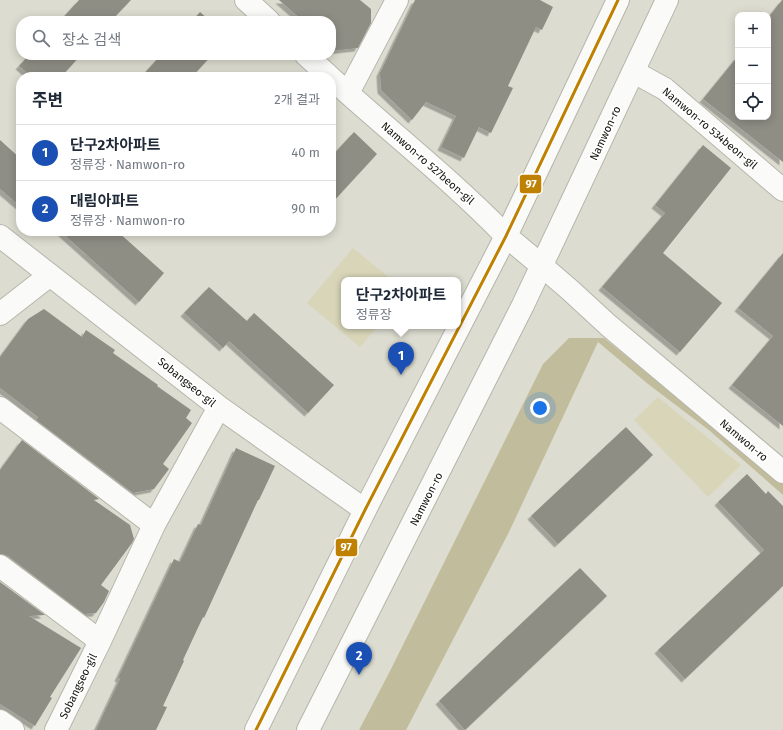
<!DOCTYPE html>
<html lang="ko">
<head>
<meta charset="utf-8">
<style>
	:root { --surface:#fff; --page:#f2f2f3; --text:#1f2937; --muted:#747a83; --line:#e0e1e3; --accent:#59584f }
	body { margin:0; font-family:"Fira Sans","Noto Sans KR",sans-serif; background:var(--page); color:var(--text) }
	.controls { position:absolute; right:12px; top:12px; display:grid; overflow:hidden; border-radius:8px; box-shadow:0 2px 10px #0003 }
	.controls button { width:36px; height:36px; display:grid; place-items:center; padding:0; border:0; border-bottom:1px solid var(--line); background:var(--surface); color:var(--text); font:20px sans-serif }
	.you { position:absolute; left:540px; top:408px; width:14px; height:14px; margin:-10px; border:3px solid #fff; border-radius:50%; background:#1a73e8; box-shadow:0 0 0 6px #1a73e833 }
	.badge { display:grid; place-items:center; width:26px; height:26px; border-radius:50%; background:var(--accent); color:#fff; font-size:13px; font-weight:700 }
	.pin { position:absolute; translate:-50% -33px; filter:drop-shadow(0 1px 2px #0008) }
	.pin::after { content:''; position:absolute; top:21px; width:14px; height:12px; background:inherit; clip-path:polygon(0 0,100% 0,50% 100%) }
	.popup { position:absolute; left:341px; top:277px; width:120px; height:52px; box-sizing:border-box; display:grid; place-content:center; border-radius:8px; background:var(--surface); filter:drop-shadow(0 1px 3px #0005); font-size:13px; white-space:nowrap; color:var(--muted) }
	.popup b { font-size:15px; color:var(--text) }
	.popup::after { content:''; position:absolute; left:50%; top:100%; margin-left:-8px; border:8px solid transparent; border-top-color:var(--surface) }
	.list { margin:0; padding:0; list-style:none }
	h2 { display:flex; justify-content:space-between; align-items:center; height:52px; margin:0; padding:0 16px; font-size:17px }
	h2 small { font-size:13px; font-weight:400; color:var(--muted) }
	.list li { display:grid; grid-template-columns:26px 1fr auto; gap:12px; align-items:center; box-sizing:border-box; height:56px; padding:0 16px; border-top:1px solid var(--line) }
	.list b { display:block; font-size:15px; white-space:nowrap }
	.list p { margin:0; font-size:13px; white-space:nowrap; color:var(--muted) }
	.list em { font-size:13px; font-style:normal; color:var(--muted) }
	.icon { flex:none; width:22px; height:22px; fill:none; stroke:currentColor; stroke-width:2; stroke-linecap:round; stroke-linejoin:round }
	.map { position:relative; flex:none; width:783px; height:730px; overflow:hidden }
	.search { position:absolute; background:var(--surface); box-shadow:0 2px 10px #0003; left:16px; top:16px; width:320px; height:44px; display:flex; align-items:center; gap:10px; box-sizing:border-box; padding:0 14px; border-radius:16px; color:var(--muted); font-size:15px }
	.panel { position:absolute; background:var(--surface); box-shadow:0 2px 10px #0003; left:16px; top:72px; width:320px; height:164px; border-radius:16px }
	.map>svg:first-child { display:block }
	.green { fill:#d8d5b8 }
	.forest { fill:#c1bd9c }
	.building { fill:#8f8e85; filter:url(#shadow) }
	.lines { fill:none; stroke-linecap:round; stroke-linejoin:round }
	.minor-casing { stroke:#b6b5ab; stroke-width:24 }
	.tertiary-casing { stroke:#b6b5ab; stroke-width:24 }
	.minor { stroke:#fafaf8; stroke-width:22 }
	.tertiary { stroke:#fafaf8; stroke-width:22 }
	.bus-1-casing { stroke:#fff; stroke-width:6 }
	.bus-1 { stroke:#be8102; stroke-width:3 }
	.labels { text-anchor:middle; stroke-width:4; stroke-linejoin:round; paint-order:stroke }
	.street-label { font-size:11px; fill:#121109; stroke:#fff }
	.line-badge { stroke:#fff; stroke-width:1.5 }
	.badge-label { font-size:11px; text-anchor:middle; font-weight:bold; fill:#fff }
</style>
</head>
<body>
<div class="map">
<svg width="783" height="730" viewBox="0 0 783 730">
	<defs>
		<filter id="shadow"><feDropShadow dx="-3.5" dy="3.5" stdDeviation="0" flood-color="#0004"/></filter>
	</defs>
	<rect width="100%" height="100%" fill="#dddcd0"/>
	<path class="green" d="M353,248l39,32h-48v46h34l-18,21 -53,-44z
		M658,397l83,68 -33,32 -74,-77z"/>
	<path class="forest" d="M569,338h35l179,145v12l-73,-64 -62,-47 -50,-42 -89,190 -103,198h-47l30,-57 154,-309z"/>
	<path class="building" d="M79,0h52l-20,21h-51z
		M279,0h81l11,9v14l-13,25 -27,3v-30h-28z
		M415,0h125l13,7 -11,23 -6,-3 -28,59 5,2 -22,45 -12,-6 -15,31 -23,-11 15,-31 -30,-14 -14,18 -31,-30 -1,-17z
		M782,0h1v162l-80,-63 35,-43v61h30v-99z
		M200,12l10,9h-18z
		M29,55h52l-20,22h-29l-13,-11z
		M161,55h51l-20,22h-51z
		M354,132l23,22 -46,50v-47z
		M0,140l21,19v48l-21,-18z
		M703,145l28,23 -68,85 59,50 -42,49 -78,-65 63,-74 -10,-8z
		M60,231h57l47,42 -25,29z
		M783,253v173l-51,-41 41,-49 -35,-28z
		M209,287l38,34 7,-8 80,72 -26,28 -79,-72 -6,7 -39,-35z
		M44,309l38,28 4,-7 29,20 -2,3 45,32 -1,1 34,24 -5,8 6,5 -29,41 6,5 -15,20 -21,4 -97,-73 2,-3 -38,-29v-31l28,-38z
		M626,427l27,28 -95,89 -27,-28z
		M22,440l77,59 -5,1 36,25 4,14 -2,4 -31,42 8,6 -5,11 -8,11 -12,1 -76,-58 -8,-2v-84z
		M236,448l39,18 -16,34h-1l-54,118 -1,-1 -20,43 1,1 -21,45 4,1 -11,23h-60l24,-51 -2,-1 56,-119 6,3 18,-38 3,1z
		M747,474l19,20 2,-3 15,15v80l-98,93 -27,-29 106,-100 -46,-48z
		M580,568l27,28 -142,134 -26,-29z
		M0,582l45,33 -16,1 52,32 -31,49 2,1 -17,28 -35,-22z"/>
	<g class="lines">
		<defs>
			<path id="minor" d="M246,0l23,21
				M306,55l24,22
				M634,72l31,17 118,101
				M331,78c58,53 121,102 175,158
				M348,93l49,-93
				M0,236l219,171 146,103
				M542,266l28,24 38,35 175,147
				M0,314l50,-39
				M0,408l154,117
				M0,566l100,75
				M0,721l13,9
				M56,730l44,-89 54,-116 65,-118"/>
			<path id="tertiary" d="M506,236l36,30
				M256,730l109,-220 141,-274 112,-236
				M308,730l215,-425 144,-305"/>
		</defs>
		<use href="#minor" class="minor-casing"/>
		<use href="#tertiary" class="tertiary-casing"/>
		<use href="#minor" class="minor"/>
		<use href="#tertiary" class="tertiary"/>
		<defs>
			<path id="bus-1" d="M256,730l109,-220 141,-274 112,-236"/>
		</defs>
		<use href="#bus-1" class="bus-1-casing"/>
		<use href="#bus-1" class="bus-1"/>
	</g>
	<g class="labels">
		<g class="street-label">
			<text transform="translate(710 128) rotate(40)" y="4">Namwon-ro 534beon-gil</text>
			<text transform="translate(605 133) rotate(-65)" y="4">Namwon-ro</text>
			<text transform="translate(428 163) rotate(41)" y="4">Namwon-ro 527beon-gil</text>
			<text transform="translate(187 382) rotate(39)" y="4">Sobangseo-gil</text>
			<text transform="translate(744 440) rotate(40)" y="4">Namwon-ro</text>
			<text transform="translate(426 499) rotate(-63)" y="4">Namwon-ro</text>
			<text transform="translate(78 686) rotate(-64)" y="4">Sobangseo-gil</text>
		</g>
	</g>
	<g class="line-badge">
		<rect x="519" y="174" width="23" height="20" rx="4" fill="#be8102"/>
		<rect x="335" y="538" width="23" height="19" rx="4" fill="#be8102"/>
	</g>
	<g class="badge-label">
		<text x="531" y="188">97</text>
		<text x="346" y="551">97</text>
	</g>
</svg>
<div class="controls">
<button>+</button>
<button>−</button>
<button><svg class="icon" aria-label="locate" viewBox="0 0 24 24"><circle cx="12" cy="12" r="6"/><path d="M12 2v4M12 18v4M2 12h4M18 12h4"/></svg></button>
</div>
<div class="you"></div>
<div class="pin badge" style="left:401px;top:375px;background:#1a4fb4">1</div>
<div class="popup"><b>단구2차아파트</b>정류장</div>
<div class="pin badge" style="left:359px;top:675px;background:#1a4fb4">2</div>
<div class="search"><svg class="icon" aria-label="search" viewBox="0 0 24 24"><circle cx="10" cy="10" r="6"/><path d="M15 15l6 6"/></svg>장소 검색</div>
<section class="panel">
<h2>주변<small>2개 결과</small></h2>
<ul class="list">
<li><span class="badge" style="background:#1a4fb4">1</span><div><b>단구2차아파트</b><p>정류장 · Namwon-ro</p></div><em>40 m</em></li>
<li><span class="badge" style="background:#1a4fb4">2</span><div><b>대림아파트</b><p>정류장 · Namwon-ro</p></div><em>90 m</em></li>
</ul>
</section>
</div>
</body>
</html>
